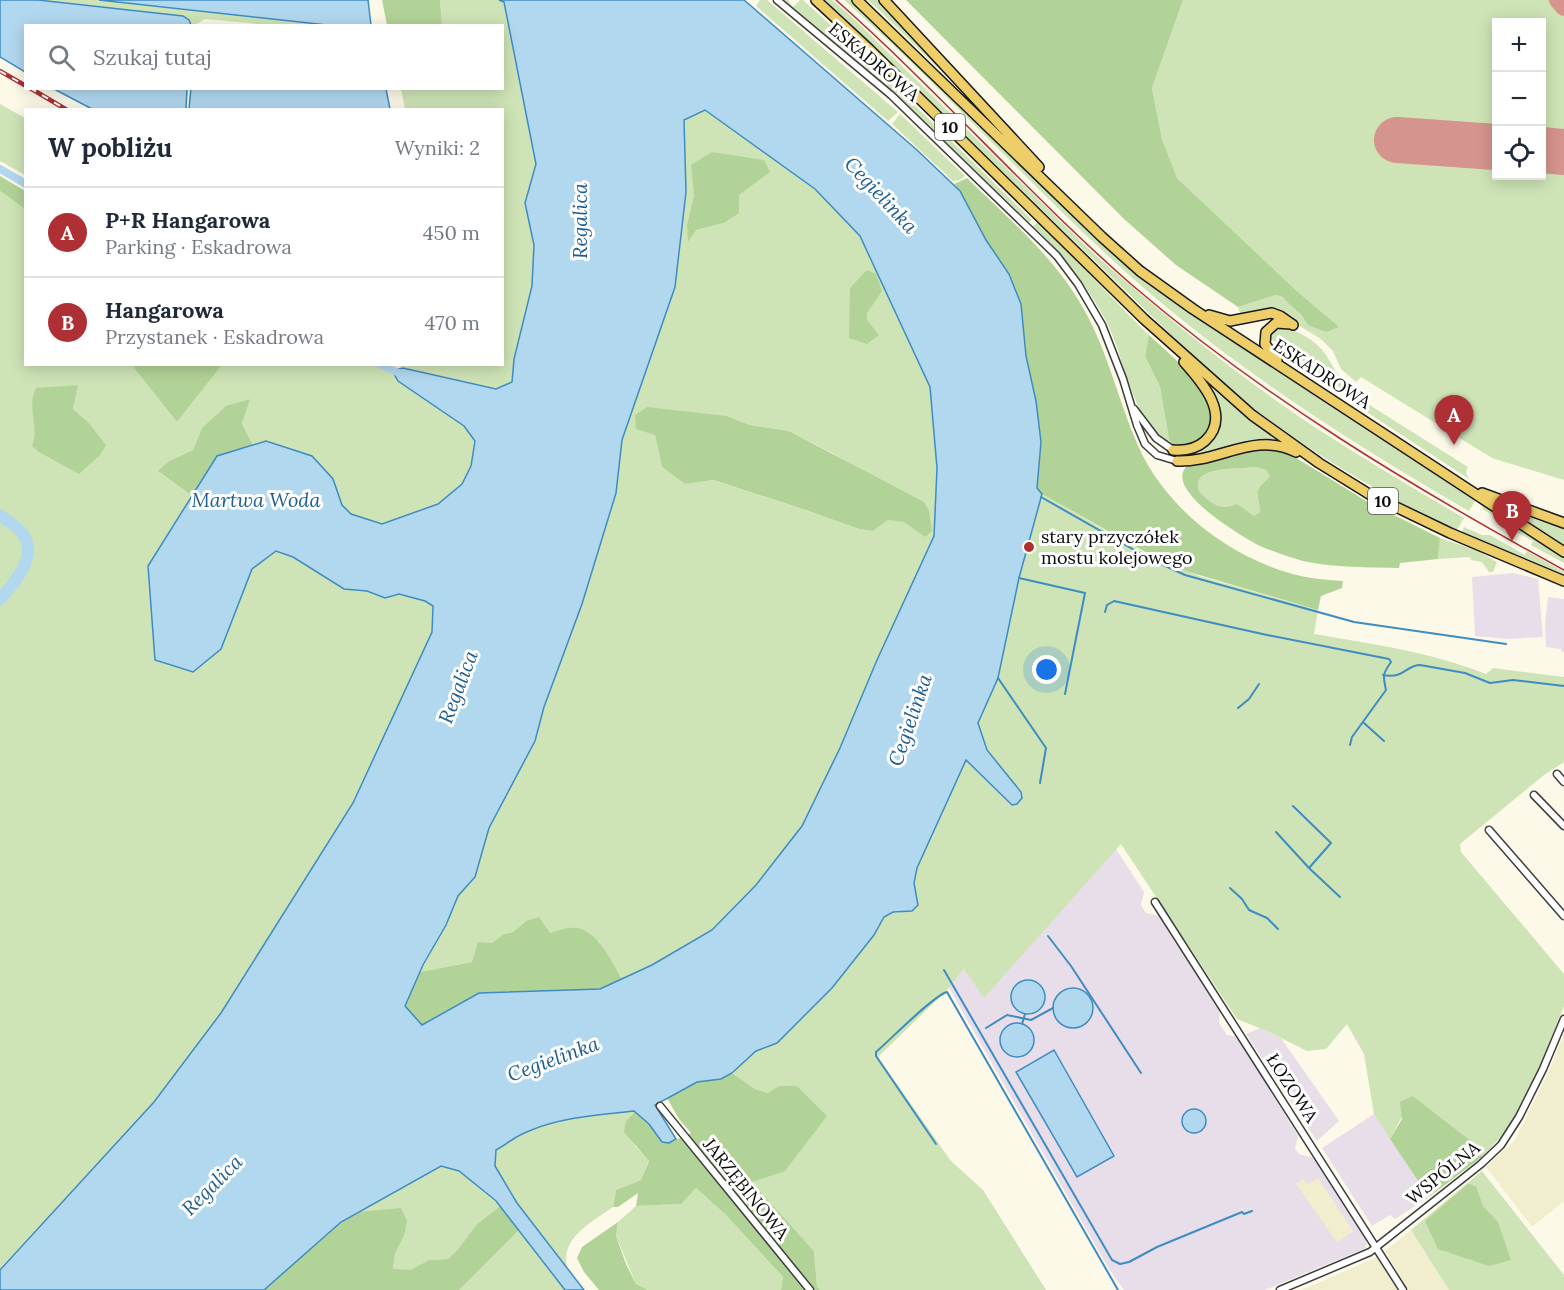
<!DOCTYPE html>
<html lang="pl">
<head>
<meta charset="utf-8">
<style>
	:root { --surface:#fff; --page:#f6f6f7; --text:#1f2937; --muted:#747a83; --line:#e0e1e3; --accent:#ae2f34 }
	body { margin:0; font-family:Lora,serif; background:var(--page); color:var(--text) }
	.controls { position:absolute; right:18px; top:18px; display:grid; overflow:hidden; border-radius:0px; box-shadow:0 3px 15px #0003 }
	.controls button { width:54px; height:54px; display:grid; place-items:center; padding:0; border:0; border-bottom:2px solid var(--line); background:var(--surface); color:var(--text); font:30px sans-serif }
	.you { position:absolute; left:1047px; top:670px; width:21px; height:21px; margin:-15px; border:4px solid #fff; border-radius:50%; background:#1a73e8; box-shadow:0 0 0 9px #1a73e833 }
	.badge { display:grid; place-items:center; width:39px; height:39px; border-radius:50%; background:var(--accent); color:#fff; font-size:20px; font-weight:700 }
	.pin { position:absolute; translate:-50% -50px; filter:drop-shadow(0 2px 3px #0008) }
	.pin::after { content:''; position:absolute; top:32px; width:21px; height:18px; background:inherit; clip-path:polygon(0 0,100% 0,50% 100%) }
	.list { margin:0; padding:0; list-style:none }
	h2 { display:flex; justify-content:space-between; align-items:center; height:78px; margin:0; padding:0 24px; font-size:26px }
	h2 small { font-size:20px; font-weight:400; color:var(--muted) }
	.list li { display:grid; grid-template-columns:39px 1fr auto; gap:18px; align-items:center; box-sizing:border-box; height:90px; padding:0 24px; border-top:2px solid var(--line) }
	.list b { display:block; font-size:22px; white-space:nowrap }
	.list p { margin:0; font-size:20px; white-space:nowrap; color:var(--muted) }
	.list em { font-size:20px; font-style:normal; color:var(--muted) }
	.icon { flex:none; width:33px; height:33px; fill:none; stroke:currentColor; stroke-width:2; stroke-linecap:round; stroke-linejoin:round }
	.map { position:relative; flex:none; width:1564px; height:1290px; overflow:hidden }
	.search { position:absolute; background:var(--surface); box-shadow:0 3px 15px #0003; left:24px; top:24px; width:480px; height:66px; display:flex; align-items:center; gap:15px; box-sizing:border-box; padding:0 21px; border-radius:0px; color:var(--muted); font-size:22px }
	.panel { position:absolute; background:var(--surface); box-shadow:0 3px 15px #0003; left:24px; top:108px; width:480px; height:258px; border-radius:0px }
	.map>svg:first-child { display:block }
	.industrial { fill:#e8dee9 }
	.farmland { fill:#f0eecc }
	.green { fill:#cee4b6; fill-rule:evenodd }
	.forest { fill:#b2d397; fill-rule:evenodd }
	.water { fill:#b2d8f0; stroke:#3f8cc1; stroke-width:1.5; fill-rule:evenodd }
	.lines { fill:none; stroke-linecap:round; stroke-linejoin:round }
	.stream { stroke:#3f8cc1; stroke-width:2 }
	.canal { stroke:#b2d8f0; stroke-width:8 }
	.river { stroke:#b2d8f0; stroke-width:12 }
	.taxiway { stroke:#d6948e; stroke-width:18 }
	.runway { stroke:#d6948e; stroke-width:46 }
	.street-casing { stroke:#3d3d3d; stroke-width:9 }
	.primary-casing { stroke:#1b1b1b; stroke-width:12 }
	.street { stroke:#fff; stroke-width:6 }
	.primary { stroke:#edce69; stroke-width:9 }
	.tram { stroke:#ae2f34; stroke-width:1.5 }
	.rail-casing { stroke:#ae2f34; stroke-width:4.5 }
	.rail { stroke:#fff; stroke-width:2; stroke-dasharray:7; stroke-linecap:butt }
	.poi-dot { fill:#ae2f34; stroke:#fff; stroke-width:2 }
	.labels { text-anchor:middle; stroke-width:6; stroke-linejoin:round; paint-order:stroke }
	.shield { fill:#fff; stroke:#545454; stroke-width:1.5 }
	.shield-label { font-size:16px; font-weight:bold; fill:#0a0a0a }
	.street-label { font-size:18px; fill:#0a0a0a; stroke:#fff }
	.poi-label { font-size:18px; fill:#0a0a0a; stroke:#fff; text-anchor:start }
	.water-label { font-size:20px; font-style:italic; fill:#1f5e90; stroke:#fff }
</style>
</head>
<body>
<div class="map">
<svg width="1564" height="1290" viewBox="0 0 1564 1290">
	<rect width="100%" height="100%" fill="#fdf9e9"/>
	<path class="industrial" d="M1514,573l24,6 5,58 -34,2 -34,-3 -3,-59z
		M1548,597l16,2v53h-3v-3l-15,-2 -1,-24z
		M1116,849l28,43 -3,13 5,8 13,3 16,27h1l44,68 -1,12 8,12 10,2 61,99 -3,12 4,6 15,4 52,80v10l-101,42h-141l-14,-19 -161,-283 16,-20 19,29z
		M1260,1028l21,10 58,83 -22,20 -71,-107z
		M1374,1114l55,83 -34,22 -5,-4 -18,11 -50,-78z"/>
	<path class="farmland" d="M1564,1034v167l-32,26 -46,-60 29,-27 33,-67z
		M1318,1178l35,53 -16,11 -41,-58 7,-5 4,5z
		M1411,1230l38,60h-40l-24,-39z
		M1377,1257l21,33h-96z"/>
	<path class="green" d="M38,0h61l228,25h-59l-63,-6 -10,6h-4v-2l-8,-7z
		M440,0h75l32,252 -33,107 -2,23 -16,7 -59,-12 -42,-12 107,-1v-254l-97,-1 -4,-20 101,-1v-62l-60,-1z
		M760,0h7l131,112 -10,9 -132,-115z
		M782,0h6l5,7 7,-7h3l49,44 180,176 -3,2 -139,-133z
		M825,0h7l21,18 238,233c70,62 144,123 222,175 49,32 100,62 151,92l-7,12c-89,-41 -163,-88 -239,-150z
		M844,0h8l24,22 230,226 42,36 57,40 270,177 -6,10c-116,-67 -230,-140 -331,-228 -102,-90 -192,-193 -294,-283z
		M868,0h12l103,112 -101,-99z
		M1183,0h381v480l-72,-22 -131,-81 -5,5 -15,-13 -8,-18 -12,-12 -46,-28 -34,5 -3,-9 38,-12c13,4 24,19 32,30l30,2 -39,-34 -122,-115 -15,-39 -10,-51zM1496,22h46v154h-46z
		M0,104l25,14v57l-25,-14z
		M705,110l110,79 45,47 70,151 7,81 -3,68 -57,124 -37,88 -38,78 -46,59 -44,45 -60,35 -30,14 -23,-37 -23,-15 -26,6 -24,-12 -13,11 -9,2 -32,28 -52,10 26,-47 12,-29 17,-19 14,-49 46,-87 9,-34 38,-103 34,-111 6,-53 53,-153 11,-95 -2,-72zM712,152l25,5 -13,66 -28,7 -9,-6 7,-29zM727,416l23,9 39,6 43,22 51,29 42,55 -21,-16 -16,-1 -15,11 -14,-2 -56,-20 -91,-29 -27,4 -23,-17 -7,-32z
		M900,114l65,62 -5,4 -7,1 -61,-57z
		M0,191l25,18 1,155 109,1 -1,3 43,54 45,-57h158l12,5 6,11 67,45 10,15 -4,25 -9,18 -24,20 -56,20 -31,-10 -9,-9 -9,-26 -67,-38 -13,4 -11,-23 7,-23 -47,29 -9,22 -24,11 -10,11 33,24 -44,70 72,83 32,-80 24,-18 17,6 51,32 23,2 18,7 14,-4 26,7 8,5 -1,26 -79,171 -132,210 -67,89 -154,168zM77,385l-4,24 15,13 -56,24 4,-10z
		M1039,221c37,38 72,77 110,114l-4,21 15,31 9,52 4,7c-40,-17 -48,-91 -68,-127 -19,-35 -43,-65 -72,-93z
		M1277,326c16,2 40,14 49,29 9,14 12,24 27,32l-2,4 -14,-5 -28,-17 -5,-7 -33,-23 -2,-6z
		M1210,387l68,54 1,1 -90,16 -12,-1 1,-2 13,-3z
		M1368,404l100,63 -2,5 3,7 -110,-72 1,-2z
		M1256,467l10,3 4,6c-18,18 -12,13 -10,36l-6,4c-10,-8 -20,-5 -32,-8 -10,-3 -17,-10 -23,-17 -1,-4 -2,-10 2,-14 11,-10 41,-8 55,-10z
		M1042,494l110,63 47,19 119,34 -4,24c58,10 117,18 172,40l7,-6 71,9v85l-20,13 -84,69 1,8 103,122v32l-25,62 -20,42 -13,21 -24,26 -7,-12 -62,-49 -23,43 -16,-25 -10,-60 -17,-30 -21,25 -19,2 -38,-19 -32,-13 -116,-175 -137,154 -20,-29 -15,19 -71,69 73,104 32,29 63,100h-226l-3,-4 -3,-35 -62,-69 16,-89 -13,-4 -23,-16 24,-22 21,-8 97,-108 10,-19 9,-4 6,1 15,-30 3,-15 50,-109 44,46 10,-13 -34,-42 -9,-27 20,-45 21,-100z
		M1478,502l86,56v5l-33,-18 2,-4 -36,-19 -4,-7 -11,-6 1,-2z
		M1500,503l32,15 32,11v16z
		M1464,527l18,8h8l35,20 2,-4 37,21v2l-102,-42z
		M1440,538l38,13 19,11 -4,10h-4l-7,-10 -11,-2 -1,-3 -32,2z
		M635,1111l-9,10 9,25 14,14 -8,20 -25,10 -3,17c-21,15 -55,32 -45,62l-65,-82 -14,-27c29,-41 100,-44 146,-49z
		M440,1166l19,5 41,35 -24,19 -17,23 -11,11 -19,1 -19,10h-17l2,-16 9,-18 -27,-24h-19z
		M1482,1171l82,104v15h-115l-38,-60z
		M696,1188l30,27 57,62 -2,13h-133l-12,-6 -20,-48 2,-14 18,-16 44,-2z
		M519,1230l46,60h-106l3,-4z"/>
	<path class="forest" d="M382,0h58l2,25h-55z
		M906,0h277l-31,88 10,51 15,39 122,115 40,34 -13,5 -18,-7 -7,-10 -19,-18 -6,-2 -38,12 -62,-42 -52,-46z
		M712,152l52,8 6,12 -31,23v18l-15,10 -28,7 -8,12 -1,-18 7,-29 -3,-30z
		M0,176l25,15v18l-25,-18z
		M967,178c40,39 83,75 112,123 26,42 37,91 55,135 25,66 88,117 155,137 17,5 35,7 54,8l-1,7 -21,8 -3,14 -146,-43 -130,-73 -5,-5 4,-47 -5,-41 -10,-45 -5,-52 -12,-30 -23,-34 -26,-49 -6,-7z
		M867,270l9,4 6,17 -15,22v7l12,15 -12,9 -18,-6 1,-50z
		M1149,335c21,20 85,69 55,102 -8,8 -21,11 -31,9l-4,-7 -9,-52 -15,-31z
		M135,365v-1l87,1 -45,57 -43,-54z
		M78,385l-5,24 15,13 18,23 -6,10 -21,19 -40,-22 -7,-6c8,-21 -6,-38 4,-58z
		M250,399l-8,24 11,22 -36,11 -25,40 -34,-25 11,-10 24,-11 9,-22 24,-22z
		M647,407l80,9 23,9 39,6 135,71 5,9 3,20 -7,6 -21,-15 -16,-2 -15,11 -14,-2 -56,-20 -90,-29 -28,4 -23,-17 -7,-32 -19,-6 -1,-14z
		M1249,448l26,1 15,5 76,47 74,37 -2,21 -38,4 -1,5c-31,-1 -64,0 -96,-7 -14,-4 -29,-9 -43,-15 -17,-9 -98,-56 -73,-80 9,-7 49,-14 62,-18zM1256,467l10,3 4,6c-18,18 -12,13 -10,36l-6,4 -17,-12c-17,8 -27,-1 -38,-13 -1,-4 -2,-10 2,-14 11,-10 41,-8 55,-10z
		M539,917l11,16c8,-2 20,-7 28,-5 22,6 33,33 44,51l-22,10 -121,4 -57,32 -17,-19 15,-34 52,-10 6,-20 14,1 12,-9 9,-2 13,-11z
		M732,1073l23,16 13,4 11,-7h18l30,30 -42,55 -33,11 62,69 3,35 3,4h-39l2,-13 -57,-62 -30,-27 -15,16 -45,2 2,-13 -20,14h-5l3,-17 25,-10 8,-19 -25,-29 2,-11 9,-10 14,13 14,18 6,1 22,-10 -12,-14 -12,-21 30,-16 24,-3z
		M1413,1096l63,49 6,12 -53,40 -39,-58 12,-20 -2,-17z
		M1468,1184l8,2 7,20 15,16 13,38 -22,6 -51,-17 -13,-28z
		M500,1206l19,24 -60,60h-195l77,-68 17,-10 43,-4 6,13 -3,15 -9,18 -2,15 17,1 19,-10 19,-1 11,-11 17,-23z
		M618,1222l-2,14 10,28 10,20 12,6h-49l-15,-18 -7,-14 5,-11z"/>
	<path class="water" d="M0,0h38l145,16 6,4 2,5 -165,1 -1,46 -25,-15z
		M99,0h269l3,25h-44z
		M499,0h245l173,150 43,41 26,49 23,34 12,30 5,52 10,45 5,41 -4,46 5,6 -23,84 -21,100 -20,45 9,27 34,42 1,6 -5,6 -5,1 -46,-45 -49,108 -3,15 4,22 -6,6 -19,1 -9,5 -10,18 -42,53 -55,55 -21,8 -24,22 -11,6 -24,3 -42,23 21,34 -7,4 -7,-1 -13,-18 -15,-13c-35,4 -72,6 -105,20 -12,4 -22,13 -33,19l-1,16 22,37 67,87h-19l-69,-89 -37,-30 -18,-5 -100,56 -77,68h-264v-20l154,-168 67,-89 132,-210 79,-171 1,-26 -8,-5 -26,-7 -14,4 -18,-7 -23,-2 -51,-32 -17,-6 -24,18 -31,80 -28,23 -38,-12 -7,-94 69,-110 49,-15 46,15 21,23 9,26 9,9 31,10 56,-20 24,-20 9,-18 4,-25 -11,-15 -66,-45 -6,-11 11,-2 93,21 16,-7 2,-23 18,-73 2,-41 -9,-42 11,-39 -32,-162zM705,110l110,79 45,47 70,151 7,81 -3,68 -57,124 -37,88 -38,78 -46,59 -44,45 -60,35 -52,24 -121,4 -57,32 -17,-19 18,-41 23,-40 12,-29 17,-19 14,-49 46,-87 9,-34 38,-103 34,-111 6,-53 53,-153 11,-95 -2,-72z
		M191,88l195,1 4,20h-201z
		M54,89h133l-1,20h-94z
		M1011 997a17 17 0 1 1 34 0a17 17 0 1 1-34 0Z
		M1053 1008a20 20 0 1 1 40 0a20 20 0 1 1-40 0Z
		M1000 1040a17 17 0 1 1 34 0a17 17 0 1 1-34 0Z
		M1054,1050l60,106 -37,21 -61,-105z
		M1182 1121a12 12 0 1 1 24 0a12 12 0 1 1-24 0Z"/>
	<g class="lines">
		<path class="stream" d="M1041,497l109,62 35,16 169,47 152,22
			M1019,578l66,15 -20,101
			M1105,612l2,-7 7,-4 153,34 122,24 2,3c-9,13 -8,13 -5,28l-34,47 -2,8
			M1383,675c22,4 23,-10 37,-10l45,8 25,10 23,-3 51,6
			M998,678l48,70 -6,35
			M1238,708l11,-9 10,-15
			M1364,723l20,18
			M1293,806l38,37 -22,25 31,29
			M1276,832l33,36
			M1230,888l12,11 7,11 18,8 11,11
			M1048,936l23,30 70,107
			M944,970l168,290 8,4 9,-2 28,-15 85,-35 2,2 8,-3
			M1022,1024l3,-10
			M986,1028l21,-13 24,5 22,-12
			M936,1144l-60,-88v-4c13,-11 58,-57 71,-60l171,298"/>
		<path class="canal" d="M0,169l26,15
			M380,364l21,10"/>
		<path class="river" d="M0,515c7,6 17,11 22,18 18,21 -8,51 -22,66"/>
		<path class="taxiway" d="M1558,0l6,7"/>
		<path class="runway" d="M1397,140l99,7
			M1542,150l22,2"/>
		<defs>
			<path id="street" d="M777,0l114,95 166,161 21,28 24,41 21,54 14,46 8,19 12,11 20,6
				M1134,409l22,29 17,12
				M1557,774l7,8
				M1534,795l30,31
				M1489,830l75,86
				M1155,902l248,388
				M660,1106l150,184
				M1280,1290l90,-38 111,-88 20,-19 18,-28 24,-48 21,-50"/>
			<path id="primary" d="M816,0l54,50 274,269 108,96 67,48 50,31 81,39 114,48
				M857,0l245,237 38,34 53,38 371,243
				M884,0l155,167
				M1209,315l21,6 42,-8 8,3 13,9
				M1277,360l-12,-16 1,-12 10,-9 15,1
				M1173,450c12,1 23,-1 32,-9 27,-25 -3,-59 -21,-79
				M1177,461c41,2 78,-30 119,-9
				M1482,493l82,30"/>
		</defs>
		<use href="#street" class="street-casing"/>
		<use href="#primary" class="primary-casing"/>
		<use href="#street" class="street"/>
		<use href="#primary" class="primary"/>
		<path class="tram" d="M836,0c103,91 193,195 296,285 132,113 280,202 432,285"/>
		<defs>
			<path id="rail" d="M0,71l26,15
				M30,88l37,22"/>
		</defs>
		<use href="#rail" class="rail-casing"/>
		<use href="#rail" class="rail"/>
	</g>
	<circle class="poi-dot" cx="1029" cy="547" r="6"/>
	<g class="labels">
		<g class="shield">
			<rect x="935" y="114" width="30" height="26" rx="4.5"/>
			<rect x="1368" y="488" width="30" height="26" rx="4.5"/>
		</g>
		<g class="shield-label">
			<text x="950" y="133">10</text>
			<text x="1383" y="507">10</text>
		</g>
		<g class="street-label">
			<text transform="translate(874 62) rotate(40)" y="6">ESKADROWA</text>
			<text transform="translate(1322 374) rotate(33)" y="6">ESKADROWA</text>
			<text transform="translate(1292 1088) rotate(57)" y="6">ŁOZOWA</text>
			<text transform="translate(1443 1173) rotate(-39)" y="6">WSPÓLNA</text>
			<text transform="translate(746 1189) rotate(51)" y="6">JARZĘBINOWA</text>
		</g>
		<g class="poi-label">
			<text x="1041" y="543">stary przyczółek<tspan x="1041" dy="21">mostu kolejowego</tspan></text>
		</g>
		<g class="water-label">
			<text transform="translate(881 195) rotate(47)" y="7">Cegielinka</text>
			<text transform="translate(580 221) rotate(-90)" y="7">Regalica</text>
			<text x="256" y="507">Martwa Woda</text>
			<text transform="translate(458 687) rotate(-69)" y="7">Regalica</text>
			<text transform="translate(910 720) rotate(-71)" y="7">Cegielinka</text>
			<text transform="translate(553 1059) rotate(-20)" y="7">Cegielinka</text>
			<text transform="translate(212 1185) rotate(-45)" y="7">Regalica</text>
		</g>
	</g>
</svg>
<div class="controls">
<button>+</button>
<button>−</button>
<button><svg class="icon" aria-label="locate" viewBox="0 0 24 24"><circle cx="12" cy="12" r="6"/><path d="M12 2v4M12 18v4M2 12h4M18 12h4"/></svg></button>
</div>
<div class="you"></div>
<div class="pin badge" style="left:1454px;top:445px">A</div>
<div class="pin badge" style="left:1512px;top:541px">B</div>
<div class="search"><svg class="icon" aria-label="search" viewBox="0 0 24 24"><circle cx="10" cy="10" r="6"/><path d="M15 15l6 6"/></svg>Szukaj tutaj</div>
<section class="panel">
<h2>W pobliżu<small>Wyniki: 2</small></h2>
<ul class="list">
<li><span class="badge">A</span><div><b>P+R Hangarowa</b><p>Parking · Eskadrowa</p></div><em>450 m</em></li>
<li><span class="badge">B</span><div><b>Hangarowa</b><p>Przystanek · Eskadrowa</p></div><em>470 m</em></li>
</ul>
</section>
</div>
</body>
</html>
